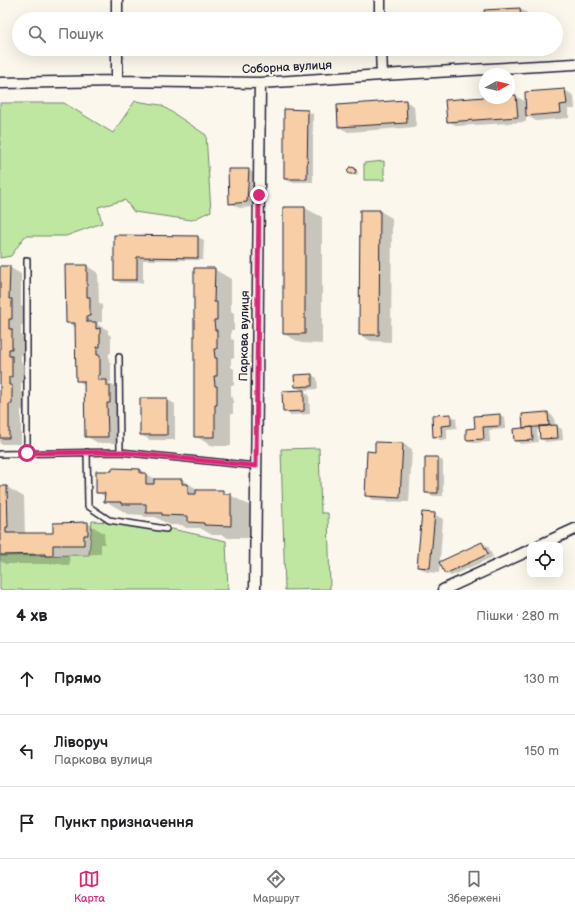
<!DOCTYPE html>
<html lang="uk">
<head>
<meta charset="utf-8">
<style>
	:root { --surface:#fff; --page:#f6f6f6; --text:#202124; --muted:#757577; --line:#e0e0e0; --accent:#db2777 }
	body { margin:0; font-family:"Balsamiq Sans",sans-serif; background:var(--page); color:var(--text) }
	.controls { position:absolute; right:12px; bottom:12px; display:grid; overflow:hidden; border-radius:8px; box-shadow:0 4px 16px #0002 }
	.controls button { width:36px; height:36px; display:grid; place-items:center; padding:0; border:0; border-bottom:1px solid var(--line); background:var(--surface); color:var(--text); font:20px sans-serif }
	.compass { position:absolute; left:479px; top:68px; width:36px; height:36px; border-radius:50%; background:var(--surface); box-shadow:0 4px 16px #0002; rotate:82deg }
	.stop { position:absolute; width:12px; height:12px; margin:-9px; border:3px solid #db2777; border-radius:50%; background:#fff }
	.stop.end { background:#db2777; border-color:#fff; box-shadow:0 1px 4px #0008 }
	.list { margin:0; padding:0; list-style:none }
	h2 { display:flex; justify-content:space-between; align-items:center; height:52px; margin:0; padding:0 16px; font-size:17px }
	h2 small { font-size:13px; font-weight:400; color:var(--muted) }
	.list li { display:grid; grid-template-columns:26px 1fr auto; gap:12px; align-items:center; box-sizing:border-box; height:72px; padding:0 16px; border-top:1px solid var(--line) }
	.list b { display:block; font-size:15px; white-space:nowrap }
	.list p { margin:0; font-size:13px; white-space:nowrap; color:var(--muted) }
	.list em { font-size:13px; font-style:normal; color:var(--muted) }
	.icon { flex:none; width:22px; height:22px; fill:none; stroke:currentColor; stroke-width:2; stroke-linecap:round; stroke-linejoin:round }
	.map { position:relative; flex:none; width:575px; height:590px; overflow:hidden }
	.search { position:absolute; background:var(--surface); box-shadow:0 4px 16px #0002; left:12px; right:12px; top:12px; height:44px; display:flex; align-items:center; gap:10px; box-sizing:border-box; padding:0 14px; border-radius:22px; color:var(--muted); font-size:15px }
	.sheet { height:268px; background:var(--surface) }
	nav { display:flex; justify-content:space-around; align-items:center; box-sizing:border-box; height:56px; border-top:1px solid var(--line); background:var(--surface); font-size:11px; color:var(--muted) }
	nav a { display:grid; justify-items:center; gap:2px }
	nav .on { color:var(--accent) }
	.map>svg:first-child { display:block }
	.green { fill:#c0e7a2; stroke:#71846e }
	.shadow { fill:#0003 }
	.building { fill:#f7cea6; stroke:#22223b }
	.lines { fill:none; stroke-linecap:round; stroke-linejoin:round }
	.service-casing { stroke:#22223b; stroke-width:8 }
	.minor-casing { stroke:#22223b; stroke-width:13 }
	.service { stroke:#fbf7ec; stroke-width:5 }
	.minor { stroke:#fbf7ec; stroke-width:10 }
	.route { stroke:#db2777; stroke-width:5 }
	.labels { text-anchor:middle; stroke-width:4; stroke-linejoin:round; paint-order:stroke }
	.street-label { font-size:12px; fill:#22223b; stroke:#fbf7ec }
</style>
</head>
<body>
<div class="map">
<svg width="575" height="590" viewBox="0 0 575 590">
	<rect width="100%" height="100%" fill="#fbf7ec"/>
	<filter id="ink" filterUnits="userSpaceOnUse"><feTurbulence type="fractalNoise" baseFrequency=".025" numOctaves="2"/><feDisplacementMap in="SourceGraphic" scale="8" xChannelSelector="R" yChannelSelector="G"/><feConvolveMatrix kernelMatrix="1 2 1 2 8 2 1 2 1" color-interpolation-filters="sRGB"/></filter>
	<g filter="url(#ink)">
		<path class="green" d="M135,101l26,4 45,30 5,76 -19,9 -58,-8 -9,-12 -27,7 4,16 -36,13h-41l-14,20 -11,2v-155h64l49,30z
			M384,161v19h-20v-17z
			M319,448l2,65h7l2,76 -45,1 -4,-141z
			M92,521l62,4 72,16 2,49h-228v-34l89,-1z"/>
		<path class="shadow" d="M520,9l9,5v5h-43l-1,-8z
			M263,49h43v4l-34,1z
			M565,90l9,6 1,13h-6v9l-33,3 -10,-6v7l-69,4 -9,-5 38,-23h23v-2h7l10,6v-9z
			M405,101l9,5 2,21 -68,5 -9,-5z
			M307,111l6,3v68h-23l-5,-3z
			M355,169l2,1 1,3 -1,2 -7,-2z
			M248,170l9,5 -1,32 -17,1 -9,-5z
			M305,208l17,9v127l-21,-1 -17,-9z
			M361,211h19l12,7 -1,124 -20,-1 -11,-6z
			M115,236l83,1 6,3 -1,20h-60v23h-22l-6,-3z
			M87,266l11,7 1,30 3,2v17h-4v3l10,5v4l3,2v17h-2v9l2,1v19h-3l10,6 1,55h-21l-12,-7 -1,-51 -8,-5 -1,-52 -9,-6z
			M0,267h9l12,7v32l3,1 -1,18h-2v10l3,1v19h-3v7l3,2v19h-3v9l2,1v17h-2v34h-21z
			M214,269l17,10v32l3,2v17h-3v9l3,1v18h-3v9l3,2v16h-3v11l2,1v17h-2v32h-19l-17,-10z
			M312,375l5,3 1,11 -16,1 -6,-3z
			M303,391l6,4 1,19 -20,1 -6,-4z
			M166,399l9,5v36h-25l-9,-5z
			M548,413l6,4 1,9h1l6,3 1,11 -17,2 -5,-4 -1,-8h-3l1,12 -17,2 -6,-3 9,-12 -1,-14z
			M450,415l6,3 1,10 -10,1v10l-7,1 -6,-4 -1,-20z
			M499,415l6,3 1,11 -17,1 1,12 -17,1 -6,-3 9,-11z
			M403,444l9,5 -3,53 -34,-1 -9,-6 10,-42z
			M437,458l6,3v35h-11l-6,-3z
			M140,470l17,10h25l19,11h22l31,17 -1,30h-25l-5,-3h-11l-12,-7h-14l-4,-3h-12l-15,-8h-10l-3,-2 -14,-1 -23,-13 1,-4 -9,-5z
			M0,487h7l17,10 1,37h29l33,-11 17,10 1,11h-4v10l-32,1 1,10h-7l-3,-1h-55l-5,-3z
			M434,514l9,5 -4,54 -12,-1 -8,-5z
			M482,543l6,3 5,11 -42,19 -6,-3z"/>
		<path class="building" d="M520,8l1,11h-36l-1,-9z
			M565,89l2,15 -7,1 1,8 -35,3 -1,-24z
			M509,95h7l2,22 -71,5 -2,-22 40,-3v1h24z
			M406,100l1,23 -69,4 -1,-22z
			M284,109l24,1 -1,69h-23z
			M350,167l5,1 1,3 -2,3h-5l-2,-4z
			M228,169h21l-2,33 -18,2z
			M283,207h22v127h-22z
			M360,210h20l-1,125h-20z
			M114,235l84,1v22l-61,-1v23h-23z
			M65,265h22v32h3v19h-3v6h9v7l4,-1v19h-3v8h3v20h-2v5h9v6h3v17h-3l1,34h-23l-1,-56h-8l-1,-58h-9z
			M0,266h10l-1,33h3v20h-3v10h3v20h-3v7h3v21h-3v8h3v19h-3v34h-9z
			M194,268h21l-1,34h3v18h-3l1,10h2v19h-3l1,9h2v18h-3l1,10h2v19h-2v32h-21z
			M312,374v12l-17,1 -1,-12z
			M304,390v21l-21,1 -1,-21z
			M140,398h27v37h-27z
			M548,412l1,14 -26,2 -1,-14z
			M451,414v11l-10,1 1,10 -9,1 -1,-22z
			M500,414v12l-17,1 1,12 -18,1v-11l9,-1 -1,-12z
			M557,425l1,13 -18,1 -1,-13z
			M532,427l1,13 -19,1 -1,-12z
			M375,442l28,1 -3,55 -35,-2 2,-45 8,1z
			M425,457h13v36h-13z
			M112,468l28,1v4h6v11h8v-5h28v5h6v10h8v-4h27v4h8v32l-27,-1v-2l-16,-1v-6l-26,-1v-2h-16v-9h-25v-2h-17l1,-9h-9v-22h16z
			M0,486h7l1,41h-2v6h47v-10l35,-1v13h-4v10h-31v11h-8v-2l-45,1z
			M422,512l13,1 -5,55 -13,-1z
			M482,542l6,12 -43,20 -6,-12z"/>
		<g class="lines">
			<defs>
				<path id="service" d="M119,357l1,95
					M87,452l1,54 21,14 57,9
					M27,453v-193
					M0,454l120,-2 136,14"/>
				<path id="minor" d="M117,0v19
					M380,0v19
					M117,49v32
					M381,49l1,26
					M0,83l117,-2 143,2 122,-8 193,-11
					M540,545l35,-16
					M255,590l5,-507
					M443,590l87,-40"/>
			</defs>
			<use href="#service" class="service-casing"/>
			<use href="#minor" class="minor-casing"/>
			<use href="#service" class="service"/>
			<use href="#minor" class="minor"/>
		</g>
	</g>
	<g class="lines" filter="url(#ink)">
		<path class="route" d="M27,453l93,-1 136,14 3,-271"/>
	</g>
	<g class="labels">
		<g class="street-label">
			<text transform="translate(287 67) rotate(-3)" y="4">Соборна вулиця</text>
			<text transform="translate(244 336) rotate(-89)" y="4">Паркова вулиця</text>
		</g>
	</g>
</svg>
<div class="controls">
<button><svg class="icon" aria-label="locate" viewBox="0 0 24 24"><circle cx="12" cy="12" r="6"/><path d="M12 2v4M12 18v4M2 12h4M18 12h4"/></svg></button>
</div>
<svg class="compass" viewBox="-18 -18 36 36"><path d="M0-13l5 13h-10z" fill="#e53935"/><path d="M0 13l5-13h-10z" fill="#757577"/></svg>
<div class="stop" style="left:27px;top:453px"></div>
<div class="stop end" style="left:259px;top:195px"></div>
<div class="search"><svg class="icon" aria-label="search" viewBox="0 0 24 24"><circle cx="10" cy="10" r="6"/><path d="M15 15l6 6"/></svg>Пошук</div>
</div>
<section class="sheet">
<h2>4 хв<small>Пішки · 280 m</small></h2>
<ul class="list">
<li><svg class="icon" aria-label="ahead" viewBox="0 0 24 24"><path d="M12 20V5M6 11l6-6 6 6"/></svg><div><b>Прямо</b></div><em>130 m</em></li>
<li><svg class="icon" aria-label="left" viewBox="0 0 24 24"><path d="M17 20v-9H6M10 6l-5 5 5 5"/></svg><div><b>Ліворуч</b><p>Паркова вулиця</p></div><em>150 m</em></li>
<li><svg class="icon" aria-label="arrive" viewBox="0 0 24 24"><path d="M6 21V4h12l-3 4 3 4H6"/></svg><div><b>Пункт призначення</b></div></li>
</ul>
</section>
<nav>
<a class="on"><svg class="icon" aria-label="map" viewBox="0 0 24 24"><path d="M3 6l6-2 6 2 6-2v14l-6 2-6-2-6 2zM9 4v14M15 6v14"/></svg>Карта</a>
<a><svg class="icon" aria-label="directions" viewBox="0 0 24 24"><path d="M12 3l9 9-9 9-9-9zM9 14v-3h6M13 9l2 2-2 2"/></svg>Маршрут</a>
<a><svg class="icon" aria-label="saved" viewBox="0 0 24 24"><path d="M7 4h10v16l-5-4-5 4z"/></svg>Збережені</a>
</nav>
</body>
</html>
